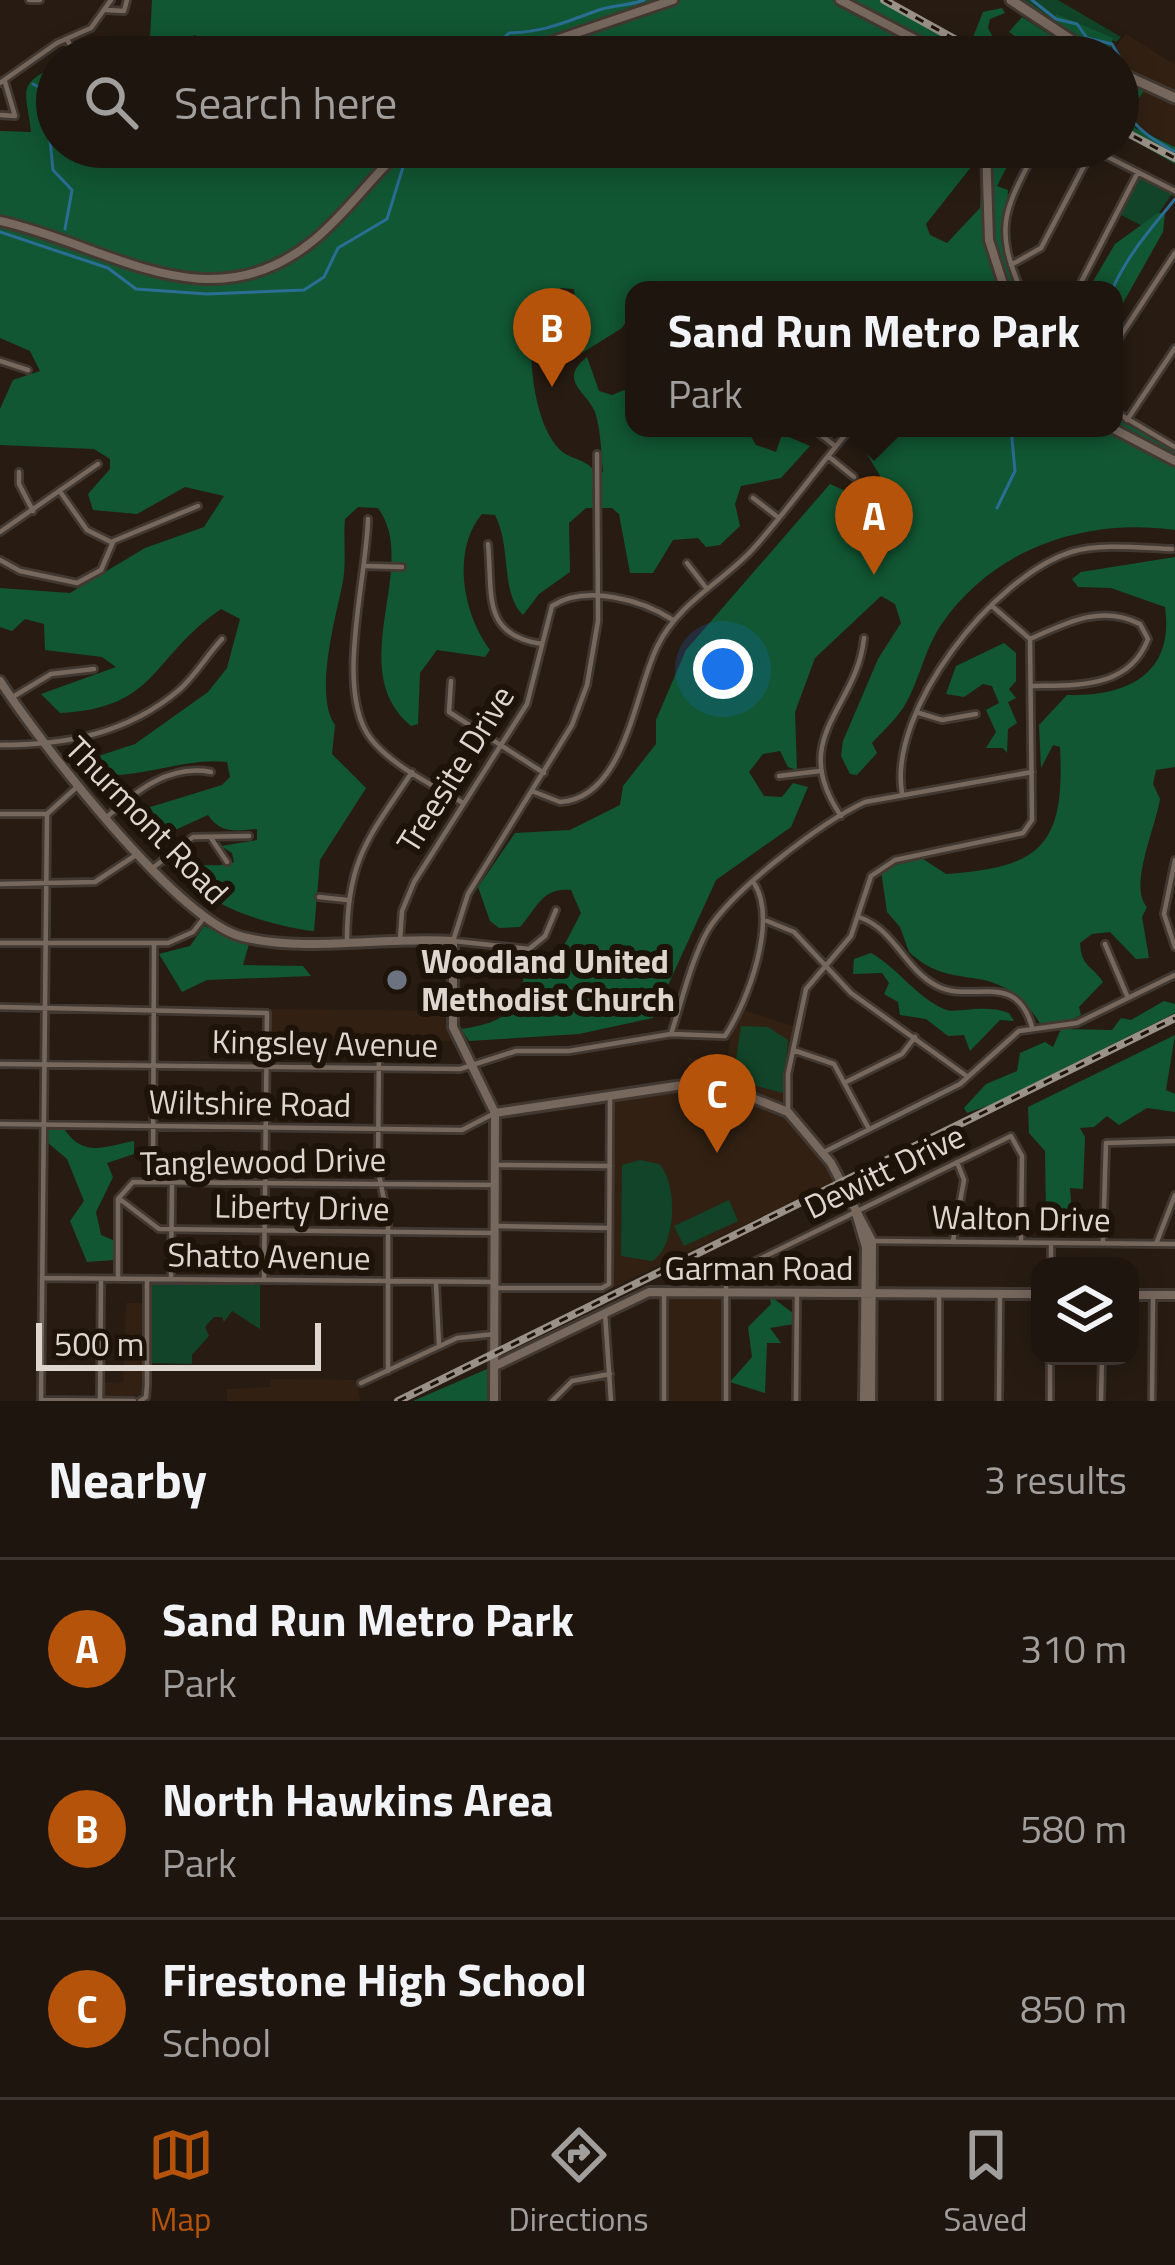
<!DOCTYPE html>
<html lang="en">
<head>
<meta charset="utf-8">
<style>
	:root { --surface:#1e150e; --page:#261e17; --text:#f1f3f6; --muted:#a19f9e; --line:#3c342e; --accent:#b45309 }
	body { margin:0; font-family:"Titillium Web",sans-serif; background:var(--page); color:var(--text) }
	.controls { position:absolute; right:36px; bottom:36px; display:grid; overflow:hidden; border-radius:24px; box-shadow:0 6px 30px #0003 }
	.controls button { width:108px; height:108px; display:grid; place-items:center; padding:0; border:0; border-bottom:3px solid var(--line); background:var(--surface); color:var(--text); font:60px sans-serif }
	.scale { position:absolute; left:36px; bottom:30px; width:285px; box-sizing:border-box; padding-left:12px; border:6px solid #ded6cf; border-top:0; font-size:33px; line-height:42px; white-space:nowrap; color:#ded6cf; -webkit-text-stroke:9px #1e1309; paint-order:stroke }
	.you { position:absolute; left:723px; top:669px; width:42px; height:42px; margin:-30px; border:9px solid #fff; border-radius:50%; background:#1a73e8; box-shadow:0 0 0 18px #1a73e833 }
	.badge { display:grid; place-items:center; width:78px; height:78px; border-radius:50%; background:var(--accent); color:#fff; font-size:39px; font-weight:700 }
	.pin { position:absolute; translate:-50% -99px; filter:drop-shadow(0 3px 6px #0008) }
	.pin::after { content:''; position:absolute; top:63px; width:42px; height:36px; background:inherit; clip-path:polygon(0 0,100% 0,50% 100%) }
	.popup { position:absolute; left:625px; top:281px; width:498px; height:156px; box-sizing:border-box; display:grid; place-content:center; border-radius:24px; background:var(--surface); filter:drop-shadow(0 3px 9px #0005); font-size:39px; white-space:nowrap; color:var(--muted) }
	.popup b { font-size:45px; color:var(--text) }
	.popup::after { content:''; position:absolute; left:50%; top:100%; margin-left:-24px; border:24px solid transparent; border-top-color:var(--surface) }
	.list { margin:0; padding:0; list-style:none }
	h2 { display:flex; justify-content:space-between; align-items:center; height:156px; margin:0; padding:0 48px; font-size:51px }
	h2 small { font-size:39px; font-weight:400; color:var(--muted) }
	.list li { display:grid; grid-template-columns:78px 1fr auto; gap:36px; align-items:center; box-sizing:border-box; height:180px; padding:0 48px; border-top:3px solid var(--line) }
	.list b { display:block; font-size:45px; white-space:nowrap }
	.list p { margin:0; font-size:39px; white-space:nowrap; color:var(--muted) }
	.list em { font-size:39px; font-style:normal; color:var(--muted) }
	.icon { flex:none; width:66px; height:66px; fill:none; stroke:currentColor; stroke-width:2; stroke-linecap:round; stroke-linejoin:round }
	.map { position:relative; flex:none; width:1175px; height:1401px; overflow:hidden }
	.search { position:absolute; background:var(--surface); box-shadow:0 6px 30px #0003; left:36px; right:36px; top:36px; height:132px; display:flex; align-items:center; gap:30px; box-sizing:border-box; padding:0 42px; border-radius:66px; color:var(--muted); font-size:45px }
	.sheet { height:696px; background:var(--surface) }
	nav { display:flex; justify-content:space-around; align-items:center; box-sizing:border-box; height:168px; border-top:3px solid var(--line); background:var(--surface); font-size:33px; color:var(--muted) }
	nav a { display:grid; justify-items:center; gap:6px }
	nav .on { color:var(--accent) }
	.map>svg:first-child { display:block }
	.built { fill:#322113 }
	.green { fill:#114428 }
	.forest { fill:#115733 }
	.water { fill:#2a6e94 }
	.lines { fill:none; stroke-linecap:round; stroke-linejoin:round }
	.stream { stroke:#2a6e94; stroke-width:3 }
	.minor-casing { stroke:#413832; stroke-width:10 }
	.tertiary-casing { stroke:#413832; stroke-width:14 }
	.secondary-casing { stroke:#413832; stroke-width:15 }
	.minor { stroke:#77685d; stroke-width:4.5 }
	.tertiary { stroke:#77685d; stroke-width:8 }
	.secondary { stroke:#77685d; stroke-width:9 }
	.rail-casing { stroke:#9a9189; stroke-width:8 }
	.rail { stroke:#1e1309; stroke-width:3; stroke-dasharray:9; stroke-linecap:butt }
	.worship-dot { fill:#6b7280; stroke:#1e1309; stroke-width:4.5 }
	.labels { text-anchor:middle; stroke-width:12; stroke-linejoin:round; paint-order:stroke }
	.street-label { font-size:33px; fill:#ded6cf; stroke:#1e1309 }
	.poi-label { font-size:33px; font-weight:bold; fill:#ded6cf; stroke:#1e1309; text-anchor:start }
</style>
</head>
<body>
<div class="map">
<svg width="1175" height="1401" viewBox="0 0 1175 1401">
	<rect width="100%" height="100%" fill="#281c12"/>
	<path class="built" d="M1126,34l49,31v29l-57,-26 -4,-19z
		M1118,78l57,25v43l-57,-28z
		M738,1008l57,19 -9,48v39l38,44 12,23 -224,107 2,-191 78,-11 -4,-28 39,-1z
		M271,1009l179,2 9,30 -188,-1z
		M667,1296h54v105h-54z
		M126,1303h19l-1,92 -40,3 -1,-15 20,-1z
		M271,1379l86,1 3,21h-133v-12l43,-2z"/>
	<path class="green" d="M1019,0h39l63,37 -5,5 -59,-27 -3,8z
		M1138,172l36,19 -26,38 -31,-16z
		M741,1026l27,1 20,13 -5,53 -50,-13z
		M640,1160l19,4c19,18 18,83 -7,97l-31,-5 1,-91z
		M729,1200l9,21 -54,25 -10,-20z
		M150,1284l110,1v44l-28,-18 -8,11 -2,-5h-8l-9,10 4,9 -17,19v9l-43,-1z"/>
	<path class="forest" d="M152,0h728l102,57h-766l-1,-17 -22,-5 5,22h-49z
		M1002,8l3,5 -15,6 -2,9 7,13 21,11 4,-12 -11,-8 13,-15 52,33 2,7h-77l-28,-15 12,-30z
		M1056,14l57,24 -5,19 -54,-34z
		M55,67l2,80h49l5,8 33,8 2,-16h804l6,7 17,-5 2,13 -49,62 4,11 17,8 33,-35 4,-61h33l-20,39 11,4c-2,39 1,65 19,100h-393v20l-12,18 -40,25 -8,-64 -13,-1 -23,13c-14,35 -7,128 26,152 12,8 22,6 31,19h8c-2,-19 -2,-42 -8,-60 -8,-20 -38,-32 -8,-55l12,34 13,4 22,-9v42h112l10,17 20,7 6,-18 28,12 -29,32 -40,8 -6,18 5,22 -20,19 -14,2 -8,-9 -25,2 -20,33h-23l-11,-59 -7,-6h-26l-17,15 1,49 -31,22 -16,21c-23,-23 -11,-67 -28,-100l-13,-1c-31,37 -19,100 8,136l-5,7 -48,-7 -17,23 -2,51 -7,2c-69,-58 10,-160 -33,-218l-20,-1 -13,12c-2,21 2,46 -3,67 -7,34 -28,109 -7,139l-3,29 34,34 -46,72 -6,71c-32,-3 -122,-25 -127,-64 15,-5 27,2 47,-5l-2,-9 -11,-7 36,-6v-11c-21,2 -36,5 -49,-14l-44,20 -19,-10 -1,-16 78,-24 8,-8 -3,-15c-47,-6 -103,25 -146,8l-1,-8 55,-18 73,-52 19,-24 13,-49 -19,-10c-72,50 -63,99 -161,104l-19,-19 75,-27 -14,-10 -57,-7 -1,-26 -19,-5 -13,12 -12,-4v-39l70,5 75,-45 59,-21 20,-31 -39,-9 -48,27 -44,-4 -5,-16 22,-25v-10l-16,-10 -94,-4v-36l13,-29 27,-9 -10,-20 -30,-13v-207l31,1c-4,-39 -16,-48 24,-65z
		M1118,76l26,15 -12,17 3,20 40,19v17l-57,-33z
		M1158,213h7l-2,19 -49,87v-29h-26l27,-46z
		M1114,413l61,35v82c-89,-13 -182,18 -234,95 -17,25 -22,58 -38,83 -8,12 -21,24 -31,35l5,10 -20,22 -7,-1 -9,-18 2,-15 35,-82 23,-36 -6,-19 -14,-8 -66,62 -20,54 2,58 -9,-3 -8,-16 -17,3 -14,18 15,24 18,1 11,-14 15,4 -17,40 -75,53 -63,138 -74,16 -110,7 -8,-12c38,-6 55,-13 63,-52l32,-16 25,-48 -10,-23c-29,-3 -34,18 -51,37l-21,1 -9,-7 -12,-34 37,-54 55,-3 50,-25 3,-19 33,-42v-24l30,-70 144,-166 22,10h20l10,-15 -17,-28 10,-23h239z
		M1175,557v210l-19,3 -3,14 7,15c-4,27 -32,88 -13,108l-5,10 7,41 -13,1 -26,-27 -18,2 -12,9c1,24 12,22 23,39l-24,25 2,8 -14,7 -27,1c-45,-69 -83,-26 -131,-71l-9,-25 -13,-15 -6,-42 39,-13 26,17c97,-6 119,-31 114,-127l-7,-2 -12,23 -2,-43 28,-30c56,2 108,-18 98,-88l-54,-19 -33,-1 -6,-8 9,-7z
		M1004,643l12,10v28l-7,8 7,9 -8,4 9,21 -9,6 -1,24 -4,-5h-17l10,-16 -10,-22 13,-7 -7,-17 -9,-2 -19,13 -18,-3 10,-28z
		M204,926l45,18 -6,21 60,1 8,10 -104,4 -25,12 -23,-38 31,-8z
		M871,953c28,16 44,43 73,56 12,6 38,-6 65,4l5,8 -14,-1 -30,31 -6,-16 -16,1 -22,-17 -26,-4 -2,-13 -14,-8 5,-11 -7,-10 -29,1 1,-15z
		M1164,1001l11,3v9l-182,91 -26,9 -3,-5 22,-24 31,-13 3,-18 25,-11 8,5 8,-18 51,1 9,-12 10,2z
		M1175,1035l-9,55 9,4v18l-28,-4 -28,17 -12,-9 -13,11 -14,1 5,9 -2,52 -13,-1 2,26 -11,13 -15,-11 -1,-65 -16,-18 -1,-26z
		M63,1127c19,31 40,20 71,14v13l-27,9 6,14 -17,35 5,23 12,5v20l-26,2 -17,-41 14,-20 -17,-42 -20,-17 -2,-13z
		M769,1295l25,19v10l-24,4 11,15h-14l-2,50 -35,-11 22,-25 -4,-30 23,-23z
		M487,1369l2,32h-76z"/>
	<path class="water" d="M557,302c12,10 14,30 4,42l-11,2 -8,-7 5,-36z"/>
	<g class="lines">
		<path class="stream" d="M1032,0l24,19 21,5 10,14 25,6 12,21
			M485,57l24,-24c35,-1 54,-10 87,-22 15,-6 32,-5 48,-11
			M1119,80c3,41 23,53 56,72
			M33,84l12,6 8,80 19,20 -7,39
			M0,232l108,36 28,21 71,5 97,-4 20,-13 14,-29 49,-29 16,-52 17,-20
			M1112,290c16,-36 38,-60 63,-91
			M997,508l18,-37 -4,-43"/>
		<defs>
			<path id="minor" d="M29,0h11
				M107,10l17,1 3,-11
				M68,41l8,16
				M0,83l57,-40 34,-15 20,-28
				M1,115l14,1 -10,-34
				M1088,147l87,44
				M1011,265l30,-17 52,-99
				M1021,290c-29,-66 -14,-83 16,-143
				M1077,290l61,-118
				M1114,346l61,-93
				M0,361l28,9
				M1114,411l61,36
				M1127,420l48,-72
				M812,428l23,18
				M828,456l26,21
				M19,472v12l14,27
				M61,493l26,37 24,12 87,-36
				M753,498l26,20
				M368,519c-1,58 -34,173 3,220 21,27 62,46 92,64
				M0,532l98,-68
				M488,544c5,51 -7,91 54,100
				M0,560l20,11 57,12 24,-13 12,-28
				M687,563l20,26
				M366,566l36,1
				M1030,639c36,-16 71,-35 110,-15l8,15c-19,50 -71,46 -116,47
				M451,681l-2,31 95,61
				M11,698l40,-24 43,-5
				M919,713l23,7 34,-6
				M0,745c66,0 127,-11 179,-55 16,-14 28,-35 43,-51
				M779,776l41,-5
				M532,791l28,11c65,-4 74,-108 97,-155 21,-44 63,-63 95,-97 35,-39 65,-82 99,-122
				M902,793c-14,-83 91,-216 169,-241 30,-9 70,-4 101,-3
				M0,814h47
				M841,816c-54,-79 16,-107 23,-178
				M107,817c29,-26 62,-53 104,-45
				M211,838l16,24
				M1175,860l-11,54 11,33
				M154,867l39,-30 56,-1
				M0,884l95,-2 41,-27
				M319,897l28,3
				M556,910l-11,26 -16,13 -76,-8 15,-47 104,-169 15,-40 11,-64 -1,-167
				M859,917c37,13 44,51 78,69 35,18 79,-17 95,41
				M767,921l27,11 57,61 117,84
				M347,940c0,-81 22,-103 65,-168
				M400,940l2,-29 12,-29 113,-178 25,-98c34,-22 90,-6 121,14
				M0,943h168l25,-11 10,-13
				M1105,944l23,54
				M0,1007l267,6 -3,267
				M671,1034c11,-33 20,-74 37,-104 25,-41 114,-108 157,-128l167,-30
				M379,1045l-1,125 10,49v152
				M793,1050l41,14 35,65
				M0,1064l460,5 56,-18h53l102,-17 54,2c23,-35 53,-115 29,-153
				M846,1082l56,-28 13,-17
				M788,1112v-38l18,-85 45,-53 20,-60 24,-16 128,-27 9,-13 -2,-181 -38,-33
				M0,1124l462,6 33,-17
				M822,1153l138,-69 59,-53 58,-8 98,-48
				M496,1165l114,1
				M153,1181l1,-237
				M121,1200l38,29 336,4
				M495,1226l114,2
				M875,1241l300,3
				M953,1241l11,-61 -7,-18
				M1103,1241l3,-98 69,-2
				M1156,1244l19,-49
				M1051,1266v-23
				M42,1278l453,4
				M118,1279v-80l15,-17 363,3
				M171,1279l1,-96
				M436,1285l3,60
				M495,1288h107l7,-4 1,-186
				M664,1293v108
				M605,1313l6,88
				M361,1383l96,-45 38,-4
				M41,1400l93,1
				M41,1401l6,-587 31,-28
				M100,1401l1,-121
				M140,1401l6,-4 1,-12v-106
				M552,1401l20,-20 38,-7
				M726,1401v-117l5,-11 280,-137 11,20 -1,86
				M796,1401l1,-108
				M939,1401v-108
				M999,1401l1,-107
				M1050,1401v-45
				M1101,1401l1,-45
				M1152,1401l1,-105"/>
			<path id="tertiary" d="M840,0l109,57
				M506,57l167,-57
				M986,147l3,93 16,50
				M0,221c109,24 209,106 314,19 33,-27 58,-64 90,-93
				M1112,428l63,33
				M0,681c39,60 177,240 243,256 65,16 142,-1 210,4v86l42,86 -1,288
				M495,1113l215,-32 78,31 43,51 41,78 -1,160
				M856,1213l10,34 -2,154
				M1130,1295h45
				M495,1366l154,-74 391,2"/>
			<path id="secondary" d="M1011,0l86,57
				M1118,72l57,26"/>
		</defs>
		<use href="#minor" class="minor-casing"/>
		<use href="#tertiary" class="tertiary-casing"/>
		<use href="#secondary" class="secondary-casing"/>
		<use href="#minor" class="minor"/>
		<use href="#tertiary" class="tertiary"/>
		<use href="#secondary" class="secondary"/>
		<defs>
			<path id="rail" d="M884,0l103,57
				M1118,128l57,30
				M398,1401l777,-383"/>
		</defs>
		<use href="#rail" class="rail-casing"/>
		<use href="#rail" class="rail"/>
	</g>
	<circle class="worship-dot" cx="397" cy="980" r="12"/>
	<g class="labels">
		<g class="street-label">
			<text transform="translate(455 769) rotate(-58)" y="12">Treesite Drive</text>
			<text transform="translate(147 820) rotate(46)" y="12">Thurmont Road</text>
			<text transform="translate(325 1043) rotate(1)" y="12">Kingsley Avenue</text>
			<text transform="translate(250 1103) rotate(1)" y="12">Wiltshire Road</text>
			<text transform="translate(263 1161) rotate(-1)" y="12">Tanglewood Drive</text>
			<text transform="translate(884 1171) rotate(-26)" y="12">Dewitt Drive</text>
			<text transform="translate(302 1207) rotate(1)" y="12">Liberty Drive</text>
			<text transform="translate(1021 1218) rotate(1)" y="12">Walton Drive</text>
			<text transform="translate(269 1256) rotate(1)" y="12">Shatto Avenue</text>
			<text x="759" y="1280">Garman Road</text>
		</g>
		<g class="poi-label">
			<text x="421" y="973">Woodland United<tspan x="421" dy="38">Methodist Church</tspan></text>
		</g>
	</g>
</svg>
<div class="controls">
<button><svg class="icon" aria-label="layers" viewBox="0 0 24 24"><path d="M12 4l9 5-9 5-9-5zM3 14l9 5 9-5"/></svg></button>
</div>
<div class="scale">500 m</div>
<div class="you"></div>
<div class="pin badge" style="left:874px;top:575px">A</div>
<div class="popup"><b>Sand Run Metro Park</b>Park</div>
<div class="pin badge" style="left:552px;top:387px">B</div>
<div class="pin badge" style="left:717px;top:1153px">C</div>
<div class="search"><svg class="icon" aria-label="search" viewBox="0 0 24 24"><circle cx="10" cy="10" r="6"/><path d="M15 15l6 6"/></svg>Search here</div>
</div>
<section class="sheet">
<h2>Nearby<small>3 results</small></h2>
<ul class="list">
<li><span class="badge">A</span><div><b>Sand Run Metro Park</b><p>Park</p></div><em>310 m</em></li>
<li><span class="badge">B</span><div><b>North Hawkins Area</b><p>Park</p></div><em>580 m</em></li>
<li><span class="badge">C</span><div><b>Firestone High School</b><p>School</p></div><em>850 m</em></li>
</ul>
</section>
<nav>
<a class="on"><svg class="icon" aria-label="map" viewBox="0 0 24 24"><path d="M3 6l6-2 6 2 6-2v14l-6 2-6-2-6 2zM9 4v14M15 6v14"/></svg>Map</a>
<a><svg class="icon" aria-label="directions" viewBox="0 0 24 24"><path d="M12 3l9 9-9 9-9-9zM9 14v-3h6M13 9l2 2-2 2"/></svg>Directions</a>
<a><svg class="icon" aria-label="saved" viewBox="0 0 24 24"><path d="M7 4h10v16l-5-4-5 4z"/></svg>Saved</a>
</nav>
</body>
</html>
